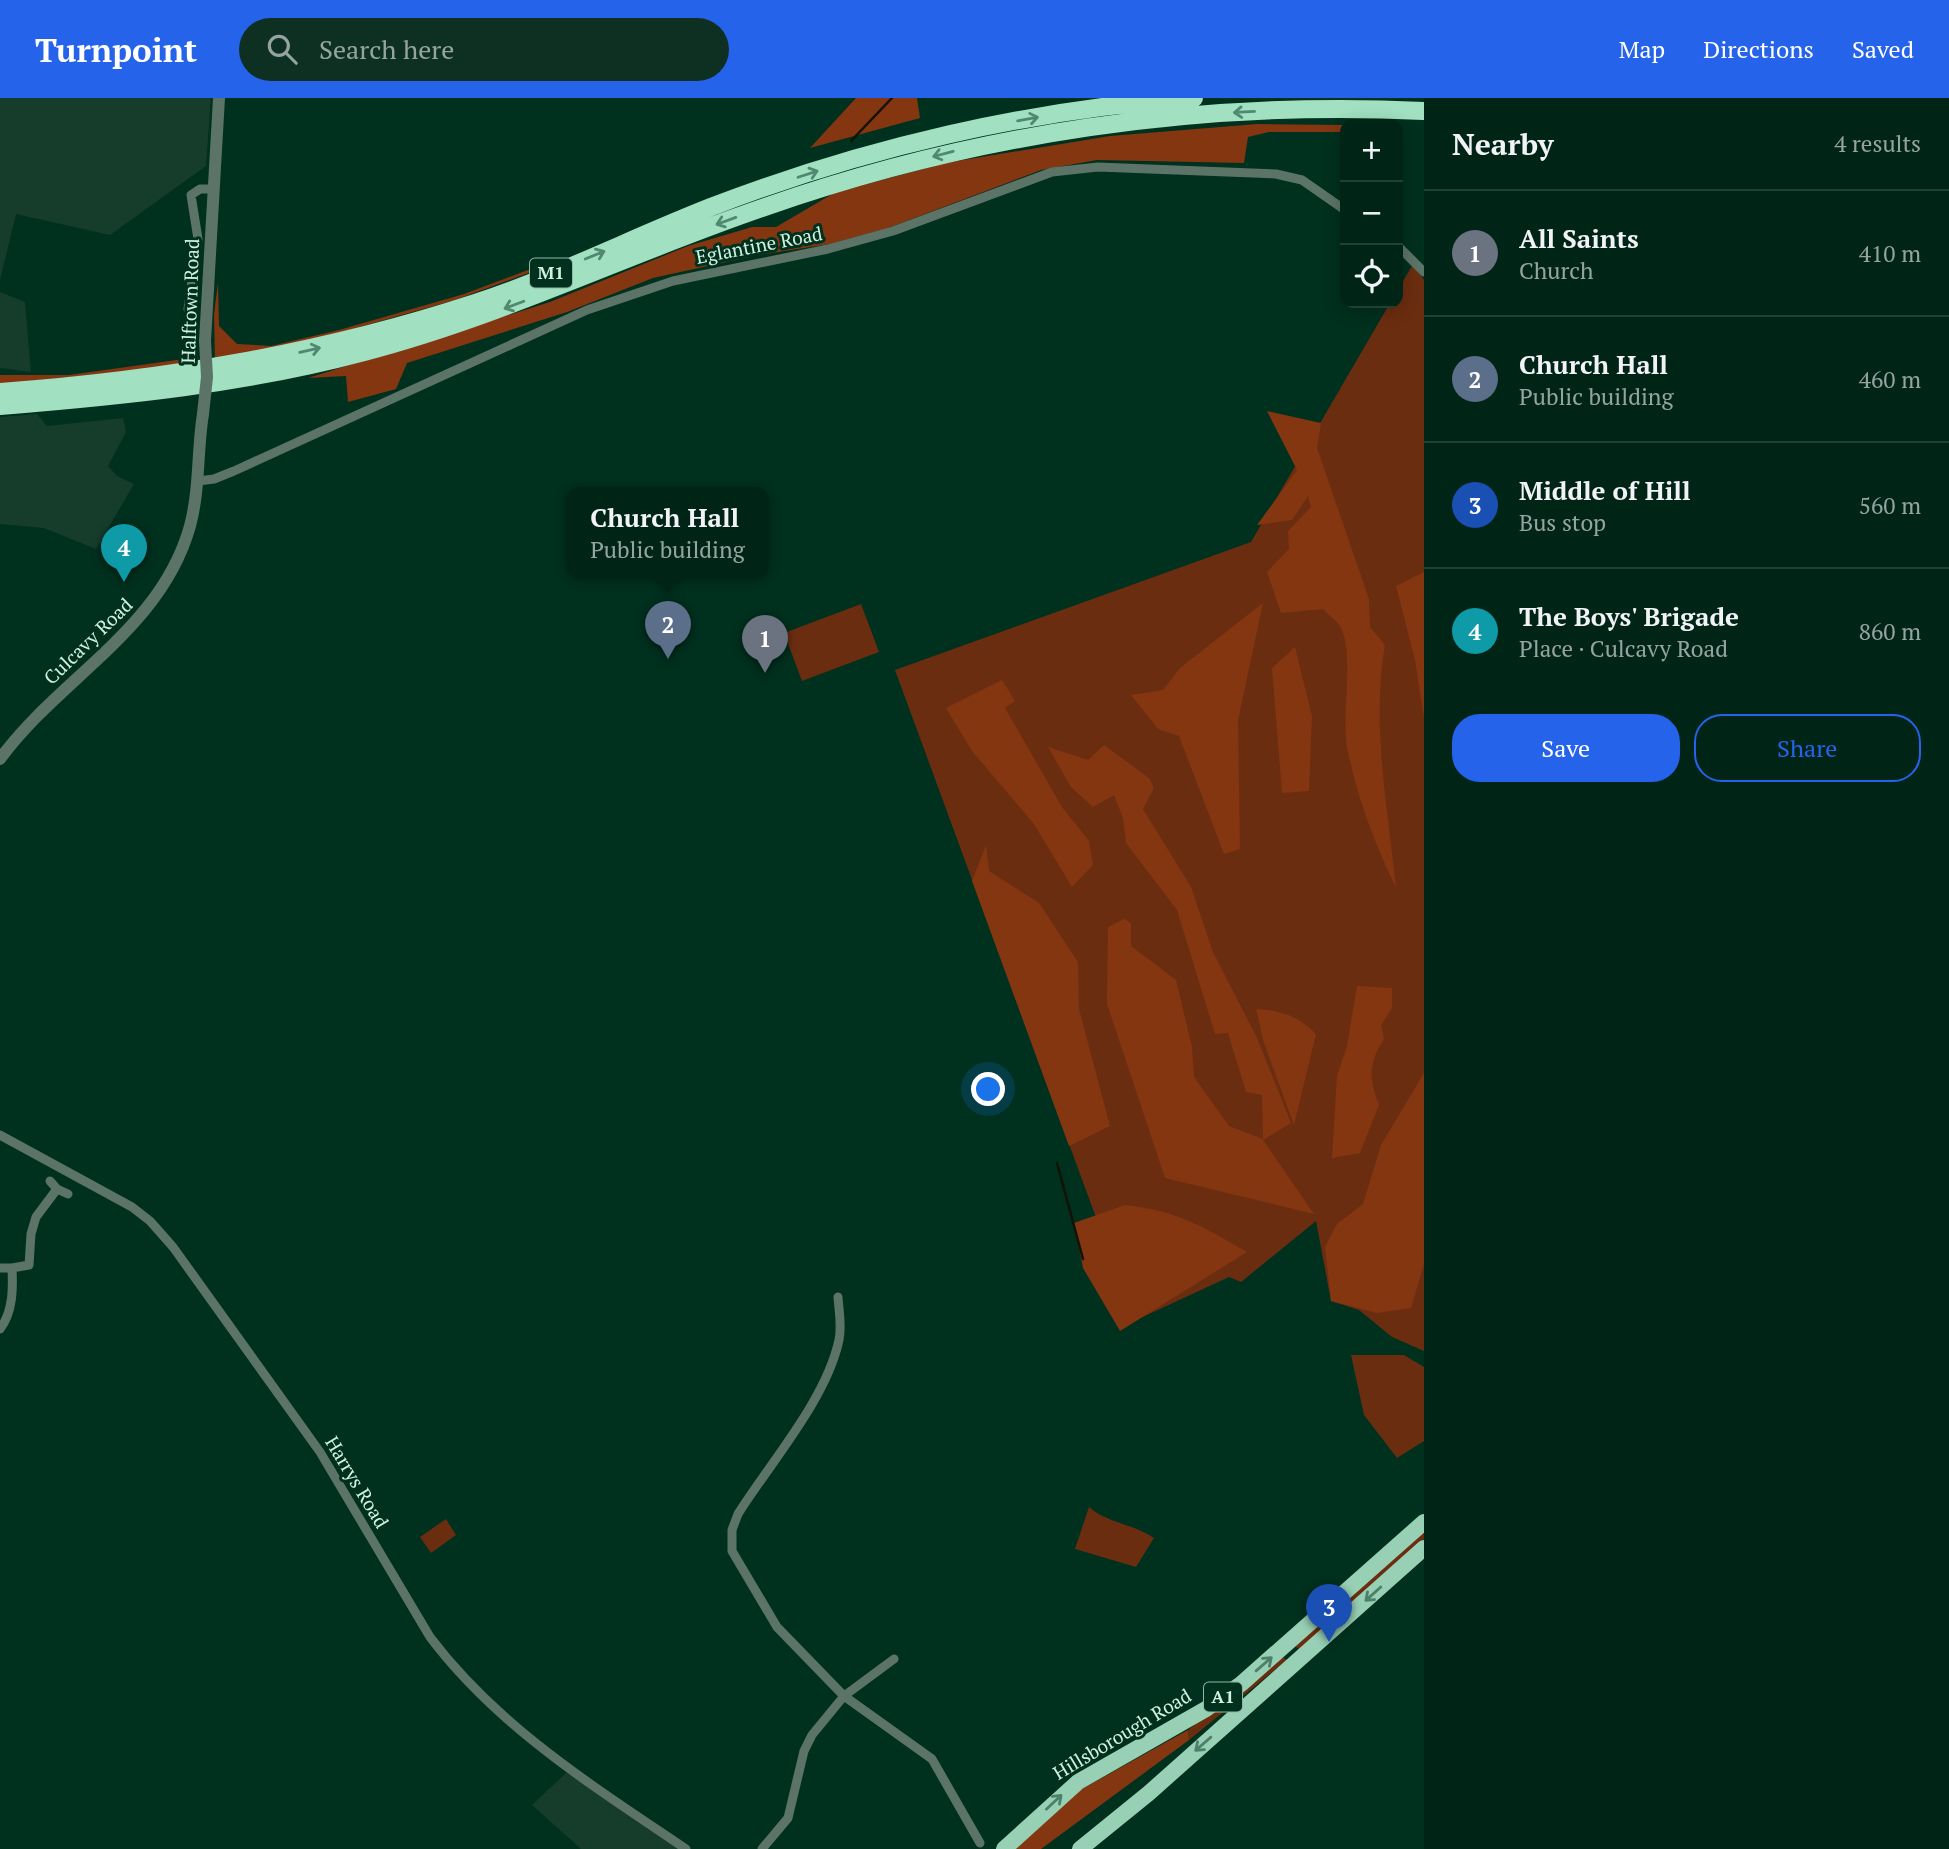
<!DOCTYPE html>
<html lang="en">
<head>
<meta charset="utf-8">
<style>
	:root { --surface:#002416; --page:#0e3023; --text:#f1f3f6; --muted:#95a4a1; --line:#224135; --accent:#2563eb }
	body { margin:0; font-family:"PT Serif",serif; background:var(--page); color:var(--text) }
	.controls { position:absolute; right:21px; top:21px; display:grid; overflow:hidden; border-radius:14px; box-shadow:0 4px 18px #0003 }
	.controls button { width:63px; height:63px; display:grid; place-items:center; padding:0; border:0; border-bottom:2px solid var(--line); background:var(--surface); color:var(--text); font:35px sans-serif }
	.you { position:absolute; left:989px; top:992px; width:24px; height:24px; margin:-18px; border:5px solid #fff; border-radius:50%; background:#1a73e8; box-shadow:0 0 0 10px #1a73e833 }
	.badge { display:grid; place-items:center; width:46px; height:46px; border-radius:50%; background:var(--accent); color:#fff; font-size:23px; font-weight:700 }
	.pin { position:absolute; translate:-50% -58px; filter:drop-shadow(0 2px 4px #0008) }
	.pin::after { content:''; position:absolute; top:37px; width:24px; height:21px; background:inherit; clip-path:polygon(0 0,100% 0,50% 100%) }
	.popup { position:absolute; left:566px; top:389px; width:203px; height:91px; box-sizing:border-box; display:grid; place-content:center; border-radius:14px; background:var(--surface); filter:drop-shadow(0 2px 5px #0005); font-size:23px; white-space:nowrap; color:var(--muted) }
	.popup b { font-size:26px; color:var(--text) }
	.popup::after { content:''; position:absolute; left:50%; top:100%; margin-left:-14px; border:14px solid transparent; border-top-color:var(--surface) }
	.list { margin:0; padding:0; list-style:none }
	h2 { display:flex; justify-content:space-between; align-items:center; height:91px; margin:0; padding:0 28px; font-size:30px }
	h2 small { font-size:23px; font-weight:400; color:var(--muted) }
	.list li { display:grid; grid-template-columns:46px 1fr auto; gap:21px; align-items:center; box-sizing:border-box; height:126px; padding:0 28px; border-top:2px solid var(--line) }
	.list b { display:block; font-size:26px; white-space:nowrap }
	.list p { margin:0; font-size:23px; white-space:nowrap; color:var(--muted) }
	.list em { font-size:23px; font-style:normal; color:var(--muted) }
	.actions { display:flex; gap:14px; padding:21px 28px }
	.actions a { flex:1; padding:16px 0; border:2px solid var(--accent); border-radius:28px; text-align:center; font-size:24px; color:var(--accent) }
	.actions .main { background:var(--accent); color:#fff }
	.icon { flex:none; width:38px; height:38px; fill:none; stroke:currentColor; stroke-width:2; stroke-linecap:round; stroke-linejoin:round }
	.map { position:relative; flex:none; width:1424px; height:1751px; overflow:hidden }
	header { display:flex; align-items:center; gap:42px; box-sizing:border-box; height:98px; padding:0 35px; background:var(--accent); color:#fff }
	header strong { font-size:33px }
	nav { display:flex; gap:38px; margin-inline-start:auto; font-size:24px }
	.search { width:490px; height:63px; background:var(--page); display:flex; align-items:center; gap:18px; box-sizing:border-box; padding:0 24px; border-radius:38px; color:var(--muted); font-size:26px }
	main { display:flex }
	aside { flex:1; background:var(--surface) }
	.map>svg:first-child { display:block }
	.built { fill:#163c2c }
	.green { fill:#6b2d10 }
	.forest { fill:#843611 }
	.lines { fill:none; stroke-linecap:round; stroke-linejoin:round }
	.stream { stroke:#141203; stroke-width:2.5 }
	.minor { stroke:#5b7467; stroke-width:9 }
	.tertiary { stroke:#5b7467; stroke-width:12 }
	.trunk { stroke:#97d0b4; stroke-width:16 }
	.motorway { stroke:#a1e0c1; stroke-width:18 }
	.tertiary-bridge { stroke:#5b7467; stroke-width:12 }
	.oneway { stroke:#508870 }
	.oneway2 { stroke:#4c8069 }
	.labels { text-anchor:middle; stroke-width:6; stroke-linejoin:round; paint-order:stroke }
	.shield { fill:#00301e; stroke:#93b7a6; stroke-width:2 }
	.shield-label { font-size:18px; font-weight:bold; fill:#d2f1e0 }
	.street-label { font-size:19px; fill:#d2f1e0; stroke:#00301e }
</style>
</head>
<body>
<header>
<strong>Turnpoint</strong>
<div class="search"><svg class="icon" aria-label="search" viewBox="0 0 24 24"><circle cx="10" cy="10" r="6"/><path d="M15 15l6 6"/></svg>Search here</div>
<nav><a>Map</a><a>Directions</a><a>Saved</a></nav>
</header>
<main>
<div class="map">
<svg width="1424" height="1751" viewBox="0 0 1424 1751">
	<rect width="100%" height="100%" fill="#00301e"/>
	<path class="built" d="M0,0h211l-5,68 -96,69 -94,-21 -16,66z
		M0,194l25,10 6,70 -31,-4z
		M37,316l10,12 76,-8 3,14 -18,34 9,10 17,8 -38,65 -52,-21 -44,-4v-107z
		M567,1674l110,75 1,2h-97l-49,-44z"/>
	<path class="green" d="M1413,166l11,16v1071l-32,-14 -33,-27 -28,-9 -15,-80 -75,61 -12,-5 -95,44 -239,-651 356,-128 139,-239h8v-13z
		M861,506l18,48 -77,29 -18,-48z
		M1351,1257h53l20,12v74l-27,17 -33,-43z
		M1089,1409c18,16 45,17 65,31l-18,29 -61,-18z
		M446,1421l10,16 -25,18 -11,-16z
		M1424,1430v11l-124,111 -6,-5z
		M1282,1559l5,3 -98,80 -1,-10z"/>
	<path class="forest" d="M856,0h61l3,20 -110,30z
		M1257,26l88,1v7h-76l-21,5 -4,26 -147,-3 -56,10 -153,58 -58,16 -72,11 -105,23 -86,34 -160,51 -11,26 -48,13 -2,-26 -38,2 242,-76 138,-56 64,-19h24l58,-34 111,-30 165,-27z
		M552,163l1,3 -98,36 -191,54 -49,8 -1,-48 4,-31 1,43 18,18 34,2 68,-16 125,-36z
		M198,259l1,7 -199,20v-9h69z
		M1267,313l54,12 -4,25 52,151 1,28 15,18c-14,79 3,164 11,243 -21,-44 -38,-88 -48,-136 -8,-36 7,-93 -7,-124 -3,-6 -13,-14 -18,-19l-42,4 -14,-41 22,-23 -1,-18 23,-24 -3,-11 -16,24 -35,5 40,-55z
		M1424,474v146l-9,-58 -19,-74z
		M1263,505l-25,117 2,129 -16,5 -45,-118 -21,-7 -27,-34 32,-5 17,-22z
		M1295,549l17,69 -3,75 -27,2 -10,-125z
		M1002,582l13,21 -10,7 57,99 27,34 4,24 -21,22 -38,-63 -62,-73 -26,-43z
		M1104,647l45,33 5,10 -11,21 48,78 22,65 44,86 34,85 -28,17 51,74 -149,-36 -58,-174 1,-77 16,-8 7,4v23l45,34 16,67 2,30 35,49 34,13 -1,-44 -16,-3 -18,-59 -13,1 -38,-124 -51,-67 -3,-25 -9,-23 -21,12 -22,-20 -23,-40 40,13z
		M986,747l3,26 50,32 39,59 1,47 31,117 -41,20 -97,-265z
		M1357,888l35,2v20l-11,17 3,14c-16,24 -15,40 -5,66l-19,48 -28,5 5,-82 10,-30z
		M1256,911c25,1 42,7 60,25l-22,91 -30,-82z
		M1424,975v191l-13,44 -34,5 -46,-12 -6,-54 12,-23 26,-20 18,-59z
		M1125,1107c53,6 77,21 122,47l-127,79 -37,-63 -9,-45z
		M1188,1632l1,10 -148,109h-30l53,-50z"/>
	<g class="lines">
		<path class="stream" d="M851,43l41,-43
			M1057,1065l26,96"/>
		<path class="minor" d="M1398,148l26,26
			M188,211l10,-70 -7,-44 9,-6h14
			M198,383l16,-2 20,-8 353,-161 86,-29 155,-32 65,-18 159,-59 46,-5 178,7 26,6 43,30
			M0,1037l132,72 18,14 23,26 147,205 110,185c68,90 163,149 256,212
			M50,1083l7,8 11,5
			M0,1170h12c1,21 1,44 -12,61
			M12,1170l17,-3 2,-31 5,-17 21,-28
			M838,1199c1,14 4,29 1,43 -13,60 -69,123 -101,174l-6,16v21l45,76 67,69 88,63 48,84
			M762,1751l26,-31 16,-67 8,-16 32,-39 50,-37"/>
		<path class="tertiary" d="M205,243l14,-243
			M0,661c60,-82 161,-129 190,-233 10,-37 7,-75 13,-112"/>
		<path class="trunk" d="M1004,1751l74,-67 128,-73 35,-25 183,-162
			M1080,1751l69,-56 275,-245"/>
		<path class="motorway" d="M0,294c163,-12 319,-38 475,-89 80,-26 157,-65 236,-96 153,-59 319,-98 483,-109
			M0,308c122,-10 245,-22 364,-54 138,-36 266,-99 401,-145 211,-74 436,-107 659,-96"/>
		<path class="tertiary-bridge" d="M203,316l4,-37 -2,-36"/>
	</g>
	<defs><path id="oneway-shaft" d="M-6 0H5M1.5-3L5.5 0L1.5 3" fill="none" stroke-width="1.6" stroke-linecap="round" stroke-linejoin="round" transform="scale(1.75)"/></defs>
	<g class="oneway">
		<use href="#oneway-shaft" transform="translate(1244 14) rotate(177)"/>
		<use href="#oneway-shaft" transform="translate(1028 21) rotate(-10)"/>
		<use href="#oneway-shaft" transform="translate(943 56) rotate(165)"/>
		<use href="#oneway-shaft" transform="translate(808 76) rotate(-18)"/>
		<use href="#oneway-shaft" transform="translate(726 123) rotate(160)"/>
		<use href="#oneway-shaft" transform="translate(595 157) rotate(-22)"/>
		<use href="#oneway-shaft" transform="translate(514 207) rotate(159)"/>
		<use href="#oneway-shaft" transform="translate(310 252) rotate(-13)"/>
	</g>
	<g class="oneway2">
		<use href="#oneway-shaft" transform="translate(1373 1496) rotate(138)"/>
		<use href="#oneway-shaft" transform="translate(1264 1566) rotate(-41)"/>
		<use href="#oneway-shaft" transform="translate(1203 1646) rotate(139)"/>
		<use href="#oneway-shaft" transform="translate(1054 1704) rotate(-43)"/>
	</g>
	<g class="labels">
		<g class="shield">
			<rect x="530" y="160.5" width="42" height="29" rx="5"/>
			<rect x="1204" y="1584.5" width="38" height="29" rx="5"/>
		</g>
		<g class="shield-label">
			<text x="551" y="181">M1</text>
			<text x="1223" y="1605">A1</text>
		</g>
		<g class="street-label">
			<text transform="translate(759 147) rotate(-11)" y="7">Eglantine Road</text>
			<text transform="translate(190 203) rotate(-88)" y="7">Halftown Road</text>
			<text transform="translate(88 543) rotate(-44)" y="7">Culcavy Road</text>
			<text transform="translate(357 1384) rotate(59)" y="7">Harrys Road</text>
			<text transform="translate(1122 1636) rotate(-31)" y="7">Hillsborough Road</text>
		</g>
	</g>
</svg>
<div class="controls">
<button>+</button>
<button>−</button>
<button><svg class="icon" aria-label="locate" viewBox="0 0 24 24"><circle cx="12" cy="12" r="6"/><path d="M12 2v4M12 18v4M2 12h4M18 12h4"/></svg></button>
</div>
<div class="you"></div>
<div class="pin badge" style="left:765px;top:575px;background:#6b7280">1</div>
<div class="pin badge" style="left:668px;top:561px;background:#5c6f8a">2</div>
<div class="popup"><b>Church Hall</b>Public building</div>
<div class="pin badge" style="left:1329px;top:1544px;background:#1a4fb4">3</div>
<div class="pin badge" style="left:124px;top:484px;background:#0f9aa8">4</div>
</div>
<aside>
<h2>Nearby<small>4 results</small></h2>
<ul class="list">
<li><span class="badge" style="background:#6b7280">1</span><div><b>All Saints</b><p>Church</p></div><em>410 m</em></li>
<li><span class="badge" style="background:#5c6f8a">2</span><div><b>Church Hall</b><p>Public building</p></div><em>460 m</em></li>
<li><span class="badge" style="background:#1a4fb4">3</span><div><b>Middle of Hill</b><p>Bus stop</p></div><em>560 m</em></li>
<li><span class="badge" style="background:#0f9aa8">4</span><div><b>The Boys' Brigade</b><p>Place · Culcavy Road</p></div><em>860 m</em></li>
</ul>
<div class="actions"><a class="main">Save</a><a>Share</a></div>
</aside>
</main>
</body>
</html>
